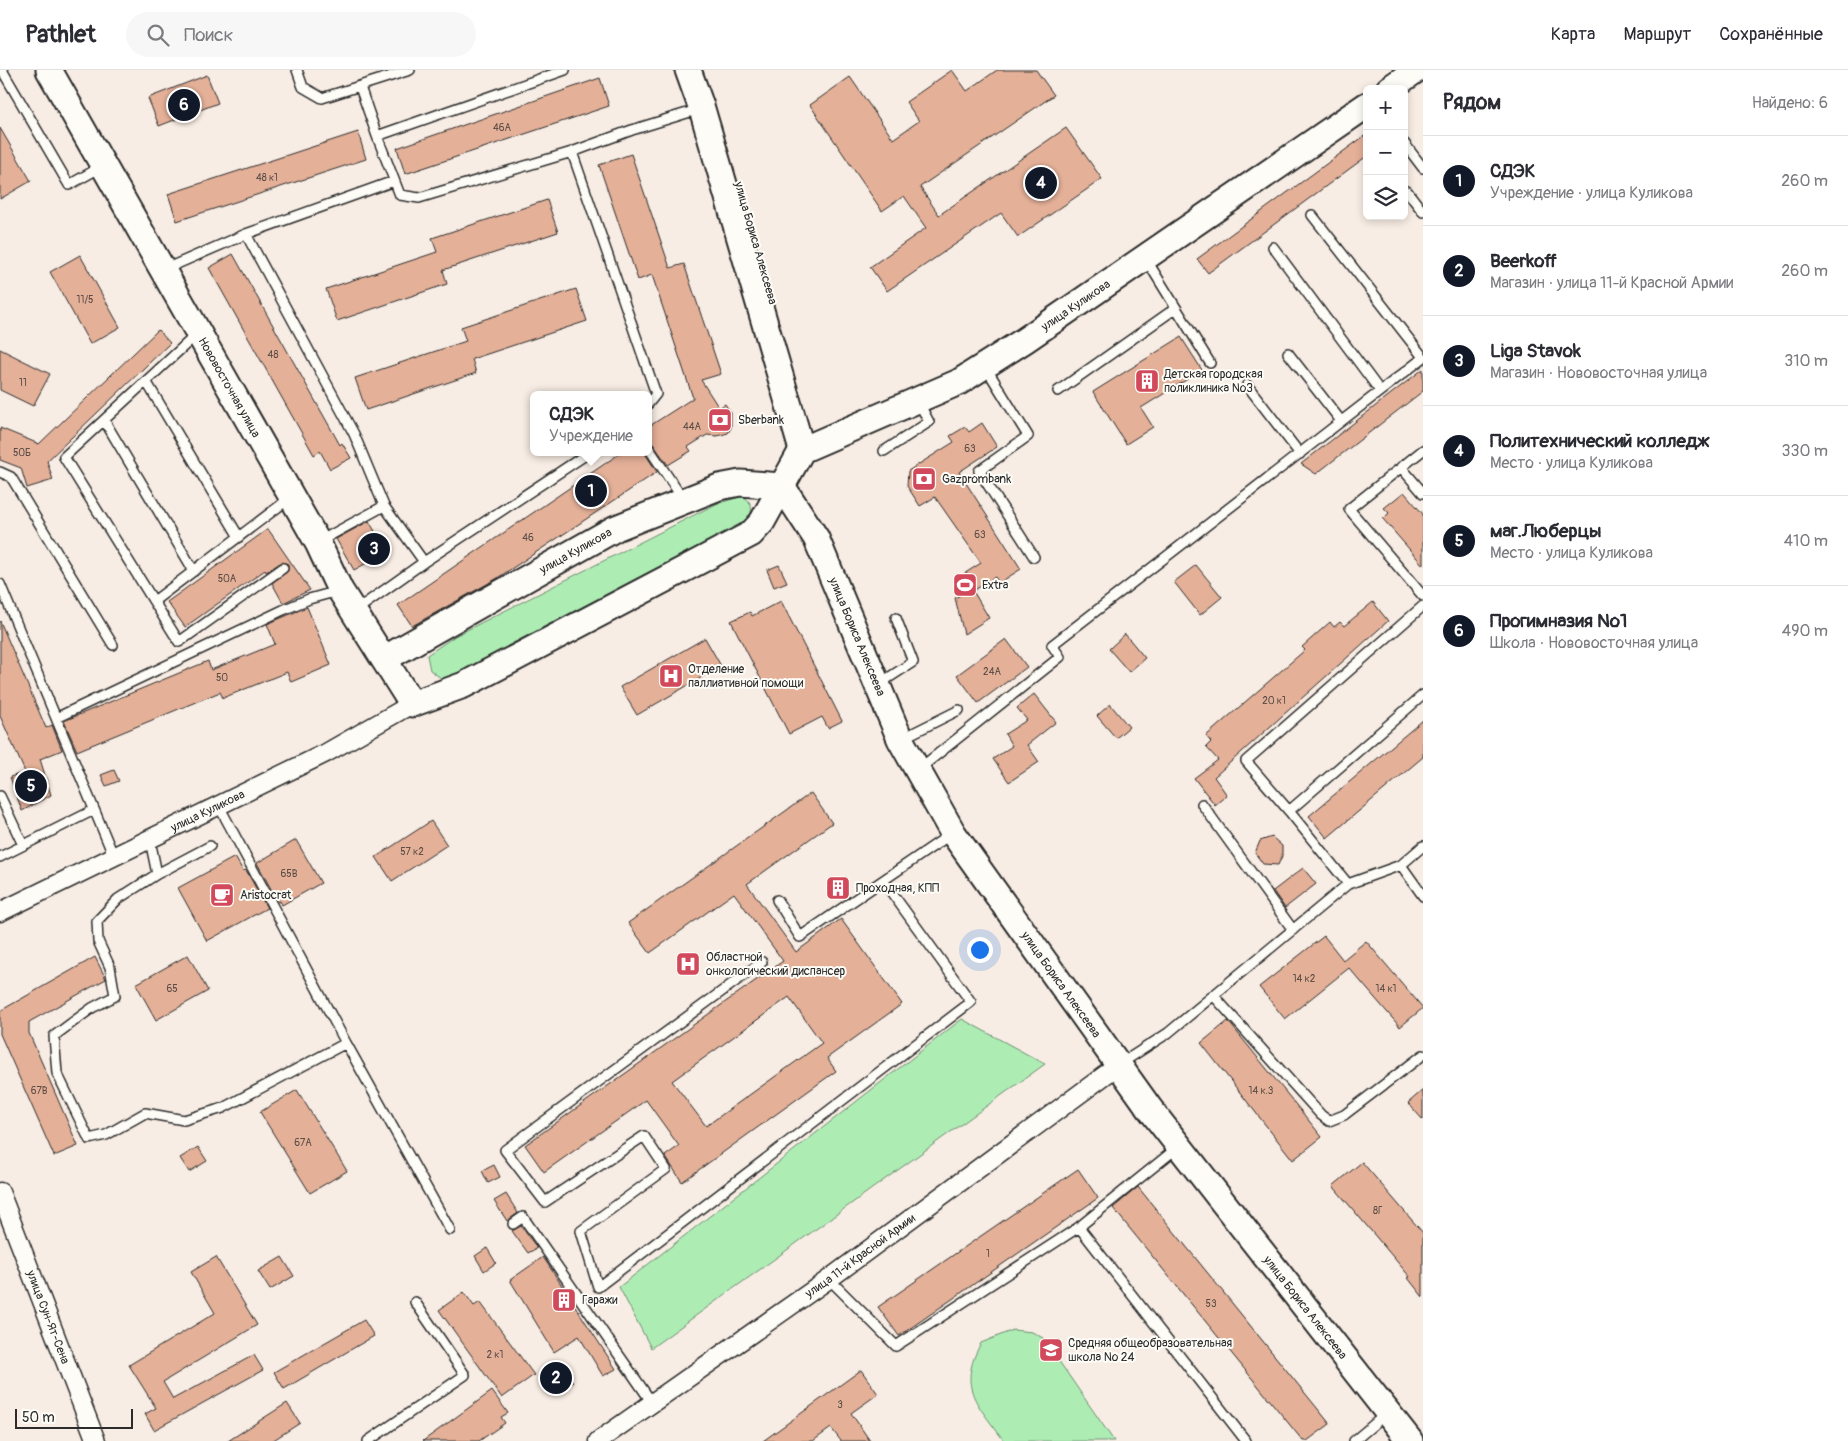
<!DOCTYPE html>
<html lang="ru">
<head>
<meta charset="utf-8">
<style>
	:root { --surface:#fff; --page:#f7f7f7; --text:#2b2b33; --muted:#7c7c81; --line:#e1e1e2; --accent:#111827 }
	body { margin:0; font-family:Pangolin,sans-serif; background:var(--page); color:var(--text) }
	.controls { position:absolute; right:15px; top:15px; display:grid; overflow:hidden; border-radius:8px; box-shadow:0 2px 8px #0003 }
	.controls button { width:45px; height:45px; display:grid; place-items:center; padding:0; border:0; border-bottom:1px solid var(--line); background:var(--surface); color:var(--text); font:25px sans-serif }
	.scale { position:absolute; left:15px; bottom:12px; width:118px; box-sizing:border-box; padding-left:5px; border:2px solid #2b2b2b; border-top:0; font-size:14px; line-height:18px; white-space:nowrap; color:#2b2b2b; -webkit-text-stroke:4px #fdfcf7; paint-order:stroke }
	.you { position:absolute; left:979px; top:879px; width:18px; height:18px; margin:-12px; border:4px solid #fff; border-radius:50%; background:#1a73e8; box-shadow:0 0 0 8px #1a73e833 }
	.badge { display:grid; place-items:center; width:32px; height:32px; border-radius:50%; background:var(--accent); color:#fff; font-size:16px; font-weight:700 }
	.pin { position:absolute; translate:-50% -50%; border:2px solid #fff; box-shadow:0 1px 5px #0006 }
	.popup { position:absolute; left:530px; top:321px; width:122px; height:65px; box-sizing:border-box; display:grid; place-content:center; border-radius:8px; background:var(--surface); filter:drop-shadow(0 1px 4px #0005); font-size:16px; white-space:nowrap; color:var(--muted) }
	.popup b { font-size:19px; color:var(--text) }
	.popup::after { content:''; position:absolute; left:50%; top:100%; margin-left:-10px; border:10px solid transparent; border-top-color:var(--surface) }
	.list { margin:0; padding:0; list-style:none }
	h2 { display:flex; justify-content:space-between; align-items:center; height:65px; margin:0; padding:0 20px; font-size:21px }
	h2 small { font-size:16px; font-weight:400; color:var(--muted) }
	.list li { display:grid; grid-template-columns:32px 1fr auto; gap:15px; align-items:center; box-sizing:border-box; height:90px; padding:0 20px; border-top:1px solid var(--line) }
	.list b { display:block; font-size:19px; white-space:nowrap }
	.list p { margin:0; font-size:16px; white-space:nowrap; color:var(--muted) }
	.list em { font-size:16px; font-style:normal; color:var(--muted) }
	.icon { flex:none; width:28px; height:28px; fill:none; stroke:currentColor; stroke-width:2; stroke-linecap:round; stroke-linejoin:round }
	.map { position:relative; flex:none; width:1423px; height:1371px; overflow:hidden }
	header { display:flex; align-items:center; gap:30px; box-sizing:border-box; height:70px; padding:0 25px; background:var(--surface); border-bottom:1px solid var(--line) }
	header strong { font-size:24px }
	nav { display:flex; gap:28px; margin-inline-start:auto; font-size:18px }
	.search { width:350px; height:45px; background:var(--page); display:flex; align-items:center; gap:12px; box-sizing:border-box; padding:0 18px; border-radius:28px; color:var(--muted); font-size:19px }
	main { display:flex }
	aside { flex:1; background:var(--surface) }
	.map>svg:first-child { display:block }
	.green { fill:#adedb4; stroke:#6c8c70 }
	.building { fill:#e4b098; stroke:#2b2b2b; fill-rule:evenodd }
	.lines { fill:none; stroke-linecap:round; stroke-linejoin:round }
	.lane-casing { stroke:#2b2b2b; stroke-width:12 }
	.street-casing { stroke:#2b2b2b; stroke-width:21 }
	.secondary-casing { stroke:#2b2b2b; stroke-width:29 }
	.lane { stroke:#fdfcf7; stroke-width:9 }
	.street { stroke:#fdfcf7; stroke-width:18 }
	.secondary { stroke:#fdfcf7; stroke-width:25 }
	.labels { text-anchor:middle; stroke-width:4; stroke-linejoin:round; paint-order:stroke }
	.number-label { font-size:10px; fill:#594c46 }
	.street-label { font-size:12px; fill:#2b2b2b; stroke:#fdfcf7 }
	.poi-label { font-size:12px; fill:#2b2b2b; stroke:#fdfcf7; text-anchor:start }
</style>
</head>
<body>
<header>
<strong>Pathlet</strong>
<div class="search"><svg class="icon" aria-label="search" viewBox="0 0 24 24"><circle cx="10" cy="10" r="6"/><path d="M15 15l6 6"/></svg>Поиск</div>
<nav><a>Карта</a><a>Маршрут</a><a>Сохранённые</a></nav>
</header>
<main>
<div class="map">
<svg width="1423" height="1371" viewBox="0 0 1423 1371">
	<rect width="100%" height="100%" fill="#f8ede4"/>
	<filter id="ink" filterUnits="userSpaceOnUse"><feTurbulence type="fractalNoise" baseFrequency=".02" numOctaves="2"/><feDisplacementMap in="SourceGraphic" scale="10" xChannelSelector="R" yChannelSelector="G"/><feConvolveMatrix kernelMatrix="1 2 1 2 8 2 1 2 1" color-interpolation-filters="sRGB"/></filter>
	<g filter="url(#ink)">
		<path class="green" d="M743,426c18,12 3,27 -8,38l-263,134 -30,11 -12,-9 -3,-15 28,-19 261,-132z
			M962,949l83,45 -394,284 -32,-61z
			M1013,1260l19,2 11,6 71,103h-110c-26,-37 -48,-52 -23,-98z"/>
		<path class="building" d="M952,0l15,21 30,-21h39l18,25 -134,92 19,28 127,-87 36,51 -84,58 -17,-24 -114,78 -17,-24 56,-39 -22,-32 -22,15 -72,-106 40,-28 43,62 26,-18 -13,-19z
			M207,5l11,28 -59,23 -11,-28z
			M600,8l9,28 -204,68 -8,-26z
			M0,58l31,53 -31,18z
			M358,62l8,27 -189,62 -9,-27z
			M1367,64v22l-159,117 -11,-14z
			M631,84l39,114 14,-4 37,110 -20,6 18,28 6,-4 6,9v15l-3,5 -11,3 -10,-1 -19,12 3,4 -23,14 -15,-21 -5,-3v-14l45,-29 -41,-123 -14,5 -39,-115z
			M547,130l11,32 -115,38 4,14 -110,37 -11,-32 111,-37 -5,-14z
			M233,184l107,191 2,-2 9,15 -21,11 -10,-18 -6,4 -105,-187z
			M80,185l40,72 -30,17 -40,-72z
			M576,219l11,32 -115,38 4,14 -110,37 -11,-32 111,-37 -5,-14z
			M158,260l12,13 -123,118 6,19 -26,8 -6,-20 -21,-8v-32l39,16z
			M1181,267l21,33 -61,38 12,19 -27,17 -33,-52z
			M0,279l50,25 -17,32 -33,-16z
			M1423,299v22l-107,83 -15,-10z
			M982,353l15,24 -38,25 62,97 -22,14 -4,-6 -22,14 16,27 -25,16 -9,-36 9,-5 -8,-14 25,-16 -46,-66 -15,9 -13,-20 1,-15 46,-29 -4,-6 15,-9 4,5z
			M622,382h22l13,20 -161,107 -84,47 -14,-21z
			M1404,422l19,22v51l-40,-46 6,-6 -5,-5z
			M369,451l18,31 -33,18 -18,-31z
			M268,459l42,61 -27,13 -11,-20 16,-12v-7l-6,-2 -16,10 -1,-2 -80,57 -18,-25z
			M779,495l8,17 -13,5 -7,-17z
			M1196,495l26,32 -22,18 -26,-33z
			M781,531l61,120 -14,7 -6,-11 -33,17 -58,-113 19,-9 2,4z
			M1373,532l15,19 -174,156 13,18 -12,10 -21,-27 24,-18 -12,-13 5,-5 -5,-6 99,-86 -3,-3 28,-25 4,5 6,-5 4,4z
			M307,537l24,58 -40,17 -4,-10 -64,26 -3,-6 -143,59 -13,-30 144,-60 3,9 64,-26 -8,-20z
			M0,551l46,107 6,-3 10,25 -22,9 11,36 -29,16 -12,-34 15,-5 -25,-56z
			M1125,564l20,24 -16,14 -20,-23z
			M705,568l16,28 -84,49 -17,-28z
			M1006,569l21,28 -49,36 -21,-28z
			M1034,624l22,28 -29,23 12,17 -30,20 -16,-23 19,-13 -7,-12 22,-14 -10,-12z
			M1110,634l19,23 -13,11 -19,-22z
			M1423,650v37l-96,81 -18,-22z
			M114,700l5,11 -13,5 -5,-11z
			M811,723l21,30 -85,61 49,68 45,-33 61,85 -75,54 9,13 -154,111 -17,-26 14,-10 -33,-46 -102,72 -19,-27 258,-184 -49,-68 -84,60 -22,-30zM789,927l33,46 -116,83 -34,-45z
			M431,751l16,24 -55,36 -16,-24z
			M1272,767l10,9v10l-4,9 -15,-1 -8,-11 5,-12z
			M296,770l25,43 -39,22 -2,-4 -2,1 -21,-39z
			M235,787l8,14 3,-1 21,38 -60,33 -29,-53z
			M1303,798l13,16 -31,24 -12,-17z
			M1324,866l19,24 23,-19 57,67 -23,19 -51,-59 -64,51 -26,-32z
			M188,885l20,36 -52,29 -20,-36z
			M95,887l11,22 -77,43v11l49,113 -24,10 -54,-122v-23z
			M1228,951l94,116 -29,23 -92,-117z
			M297,1020l50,81 -37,22 -50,-81z
			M1423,1020v30l-15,-17z
			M198,1077l9,14 -18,11 -9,-14z
			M1362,1092l61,71v64l-15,-19 2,-1 -77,-91z
			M494,1095l6,12 -12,6 -6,-12z
			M1078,1099l20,29 -199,138 -21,-29z
			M1138,1117l192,237 -23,17h-4l-190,-233z
			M506,1124l12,19 -11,8 -13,-20z
			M521,1156l16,22 -9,5 -16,-22z
			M487,1178l9,15 -12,8 -9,-15z
			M216,1187l41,68 -94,57 10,17 81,-44 9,15 -109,60 -9,-16 11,-6 -27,-43 86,-52 -24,-41z
			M282,1187l12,19 -24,14 -12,-19z
			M543,1187l12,18 61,94 -13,7 -24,-40 -25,16 -44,-72z
			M464,1222l10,14 6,-4 54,73 -32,23 -63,-88z
			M364,1250l10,16 -90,53 -10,-17z
			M559,1291l14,21 -19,13 -14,-21z
			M861,1300l17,24 -27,19 19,28h-29l-10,-13 -18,13h-50z
			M492,1321l16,22 -7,4 4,6 -26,18h-56z
			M287,1333l13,20 -28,18h-44z"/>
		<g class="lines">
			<defs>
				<path id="lane" d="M2,0l67,115 32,-18
					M297,0l6,17 19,11 88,-28
					M565,0l-188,66 23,59 19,3 153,-46 60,-22 68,-21
					M360,17l17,49
					M1404,73l19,25
					M572,82l84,242 -8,10
					M1407,121l16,21
					M1312,145l111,142
					M246,164l108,200 30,72 40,56 166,-110
					M1273,177l107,144
					M1146,189l64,104
					M163,200l83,-36 148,-53
					M197,264l-133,123 115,185 104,-74
					M1288,283l53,68
					M985,296l43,70 -49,35 55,86
					M146,311l93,156
					M1247,315l53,69
					M1058,321l118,-83
					M104,350l90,151
					M648,377l35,52
					M1423,380l-74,59 74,87
					M884,381l45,-29 -11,-21
					M1401,397l22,26
					M0,402l11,5 102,168
					M318,472l66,-36
					M0,514l114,273
					M154,531l136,-103
					M355,541l69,-49
					M879,614l34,-22 -17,-44
					M56,648l227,-108 26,-11 29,-8
					M901,669l58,-29
					M919,699l141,-112 -8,-12 371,-287
					M0,726l23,49
					M1202,734l91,126
					M1289,741l-43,-50 177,-155
					M150,770l7,34 -39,25 -21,22 1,20 12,26 5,29 -23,12 -38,28 3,37 32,66 17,-4 39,-22 39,7 39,-12 123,-65 -127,-237
					M0,787l94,-47
					M1401,795l22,31
					M157,804l53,-28
					M1348,814l53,-19 22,-19
					M777,830l23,37 151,-103
					M762,892l-257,188 40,52 99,-66 22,33 -85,62 17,56 373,-285 -87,-120
					M1213,925l108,120 8,6 15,-6 79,-60
					M346,973l104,187
					M1120,994l48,-31 180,-149 -59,-73 134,-116
					M513,1154l10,-7 130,187
					M1079,1157l167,214
					M829,1209l67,67 183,-119 98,-79
					M368,1371l97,-66 -50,-73
					M1354,1371l32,-27"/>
				<g id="street">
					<path id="s1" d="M0,842l326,-159 86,-49"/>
					<path id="s2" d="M0,1122l96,249"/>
					<path id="s3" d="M598,1371l231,-162 291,-215"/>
				</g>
				<g id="secondary">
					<path id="s4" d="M49,0l269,473 22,47 72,114 52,-19 287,-151 11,-12 40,-72 157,-68 66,-42 342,-235"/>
					<path d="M688,0l14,39 100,341"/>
					<path d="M1389,19l27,-19"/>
					<path id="s5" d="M782,416l34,52 84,201 53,94 197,276 260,332"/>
					<path id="s6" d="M384,589l232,-131 103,-41 21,-4 42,3"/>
				</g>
			</defs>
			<use href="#lane" class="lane-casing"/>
			<use href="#street" class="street-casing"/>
			<use href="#secondary" class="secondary-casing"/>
			<use href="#lane" class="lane"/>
			<use href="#street" class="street"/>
			<use href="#secondary" class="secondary"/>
		</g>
	</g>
	<defs>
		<symbol id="building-square" viewBox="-11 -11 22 22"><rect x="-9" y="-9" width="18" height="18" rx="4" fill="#d1495b" stroke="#fdfcf7"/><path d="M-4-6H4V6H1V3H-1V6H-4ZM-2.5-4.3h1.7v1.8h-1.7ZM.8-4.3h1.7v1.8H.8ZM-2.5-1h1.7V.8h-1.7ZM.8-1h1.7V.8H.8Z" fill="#fff"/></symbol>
		<symbol id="bank-square" viewBox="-11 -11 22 22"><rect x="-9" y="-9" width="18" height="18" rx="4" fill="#d1495b" stroke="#fdfcf7"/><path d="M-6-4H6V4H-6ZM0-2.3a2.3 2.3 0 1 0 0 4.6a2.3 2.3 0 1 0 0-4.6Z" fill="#fff"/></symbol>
		<symbol id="stadium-square" viewBox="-11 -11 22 22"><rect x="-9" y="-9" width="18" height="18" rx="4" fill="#d1495b" stroke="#fdfcf7"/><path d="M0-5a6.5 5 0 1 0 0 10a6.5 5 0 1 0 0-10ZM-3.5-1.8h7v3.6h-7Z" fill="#fff"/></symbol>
		<symbol id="hospital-square" viewBox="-11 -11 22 22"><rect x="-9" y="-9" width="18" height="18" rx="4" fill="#d1495b" stroke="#fdfcf7"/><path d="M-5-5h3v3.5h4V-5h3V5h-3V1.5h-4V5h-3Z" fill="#fff"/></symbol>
		<symbol id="cafe-square" viewBox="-11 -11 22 22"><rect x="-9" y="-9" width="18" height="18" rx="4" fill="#d1495b" stroke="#fdfcf7"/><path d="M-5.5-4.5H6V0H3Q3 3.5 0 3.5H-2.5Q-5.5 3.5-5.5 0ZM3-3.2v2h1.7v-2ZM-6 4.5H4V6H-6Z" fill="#fff"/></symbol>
		<symbol id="school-square" viewBox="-11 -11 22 22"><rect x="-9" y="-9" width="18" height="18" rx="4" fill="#d1495b" stroke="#fdfcf7"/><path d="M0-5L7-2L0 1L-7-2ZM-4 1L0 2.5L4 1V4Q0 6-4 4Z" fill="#fff"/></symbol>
	</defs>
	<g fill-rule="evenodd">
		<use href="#building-square" x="1133" y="297" width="28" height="28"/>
		<use href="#bank-square" x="706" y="336" width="28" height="28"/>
		<use href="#bank-square" x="910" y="395" width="28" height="28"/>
		<use href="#stadium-square" x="951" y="501" width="28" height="28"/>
		<use href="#hospital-square" x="657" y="592" width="28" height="28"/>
		<use href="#building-square" x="824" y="804" width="28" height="28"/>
		<use href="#cafe-square" x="208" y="811" width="28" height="28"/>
		<use href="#hospital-square" x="674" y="880" width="28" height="28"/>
		<use href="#building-square" x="550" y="1216" width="28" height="28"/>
		<use href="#school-square" x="1037" y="1266" width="28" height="28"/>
	</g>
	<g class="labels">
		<g class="number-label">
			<text x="502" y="61">46А</text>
			<text x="267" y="111">48 к1</text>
			<text x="85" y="233">11/5</text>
			<text x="273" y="288">48</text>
			<text x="23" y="316">11</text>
			<text x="692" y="360">44А</text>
			<text x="970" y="382">63</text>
			<text x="22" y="386">50Б</text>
			<text x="980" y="468">63</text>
			<text x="528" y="471">46</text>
			<text x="227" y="512">50А</text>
			<text x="992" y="605">24А</text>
			<text x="222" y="611">50</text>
			<text x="1274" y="634">20 к1</text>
			<text x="412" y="785">57 к2</text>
			<text x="289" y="807">65В</text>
			<text x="1304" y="912">14 к2</text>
			<text x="172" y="922">65</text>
			<text x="1386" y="922">14 к1</text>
			<text x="39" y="1024">67В</text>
			<text x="1261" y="1024">14 к.3</text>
			<text x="303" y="1076">67А</text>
			<text x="1378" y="1144">8Г</text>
			<text x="988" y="1187">1</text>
			<text x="1211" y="1237">53</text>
			<text x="495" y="1288">2 к1</text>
			<text x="840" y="1338">3</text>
		</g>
		<g class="street-label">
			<text transform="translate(756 173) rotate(74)" y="4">улица Бориса Алексеева</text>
			<text dy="4" stroke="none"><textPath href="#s4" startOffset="1520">улица Куликова</textPath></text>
			<text dy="4" stroke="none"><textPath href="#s4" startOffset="365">Нововосточная улица</textPath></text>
			<text dy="4" stroke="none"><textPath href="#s6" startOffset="220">улица Куликова</textPath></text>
			<text dy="4" stroke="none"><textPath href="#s5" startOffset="169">улица Бориса Алексеева</textPath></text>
			<text dy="4" stroke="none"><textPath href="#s1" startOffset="231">улица Куликова</textPath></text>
			<text dy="4" stroke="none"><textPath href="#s5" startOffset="574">улица Бориса Алексеева</textPath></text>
			<text dy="4" stroke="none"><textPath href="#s3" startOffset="321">улица 11-й Красной Армии</textPath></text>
			<text dy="4" stroke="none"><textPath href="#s5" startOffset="979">улица Бориса Алексеева</textPath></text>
			<text dy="4" stroke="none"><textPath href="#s2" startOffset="134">улица Сун-Ят-Сена</textPath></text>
		</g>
		<g class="poi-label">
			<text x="1164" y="308">Детская городская<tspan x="1164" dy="14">поликлиника №3</tspan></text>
			<text x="738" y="354">Sberbank</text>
			<text x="942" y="413">Gazprombank</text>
			<text x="982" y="519">Extra</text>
			<text x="688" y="603">Отделение<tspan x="688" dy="14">паллиативной помощи</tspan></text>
			<text x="856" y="822">Проходная, КПП</text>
			<text x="240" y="829">Aristocrat</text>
			<text x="706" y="891">Областной<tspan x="706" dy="14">онкологический диспансер</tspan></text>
			<text x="582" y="1234">Гаражи</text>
			<text x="1068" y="1277">Средняя общеобразовательная<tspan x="1068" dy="14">школа № 24</tspan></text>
		</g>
	</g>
</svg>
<div class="controls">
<button>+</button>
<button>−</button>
<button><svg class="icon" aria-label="layers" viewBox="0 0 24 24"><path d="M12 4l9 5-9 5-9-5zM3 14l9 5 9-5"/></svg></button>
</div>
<div class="scale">50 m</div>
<div class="you"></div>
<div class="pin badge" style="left:591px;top:421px">1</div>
<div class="popup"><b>СДЭК</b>Учреждение</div>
<div class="pin badge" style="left:556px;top:1308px">2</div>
<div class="pin badge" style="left:374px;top:479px">3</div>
<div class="pin badge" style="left:1041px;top:113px">4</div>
<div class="pin badge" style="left:31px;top:716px">5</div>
<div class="pin badge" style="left:184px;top:35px">6</div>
</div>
<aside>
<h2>Рядом<small>Найдено: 6</small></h2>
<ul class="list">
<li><span class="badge">1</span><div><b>СДЭК</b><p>Учреждение · улица Куликова</p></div><em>260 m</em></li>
<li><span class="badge">2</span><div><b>Beerkoff</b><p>Магазин · улица 11-й Красной Армии</p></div><em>260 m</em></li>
<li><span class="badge">3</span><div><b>Liga Stavok</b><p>Магазин · Нововосточная улица</p></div><em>310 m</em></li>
<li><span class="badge">4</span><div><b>Политехнический колледж</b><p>Место · улица Куликова</p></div><em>330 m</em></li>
<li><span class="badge">5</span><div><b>маг.Люберцы</b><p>Место · улица Куликова</p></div><em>410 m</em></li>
<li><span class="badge">6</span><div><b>Прогимназия №1</b><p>Школа · Нововосточная улица</p></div><em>490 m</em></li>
</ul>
</aside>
</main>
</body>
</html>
